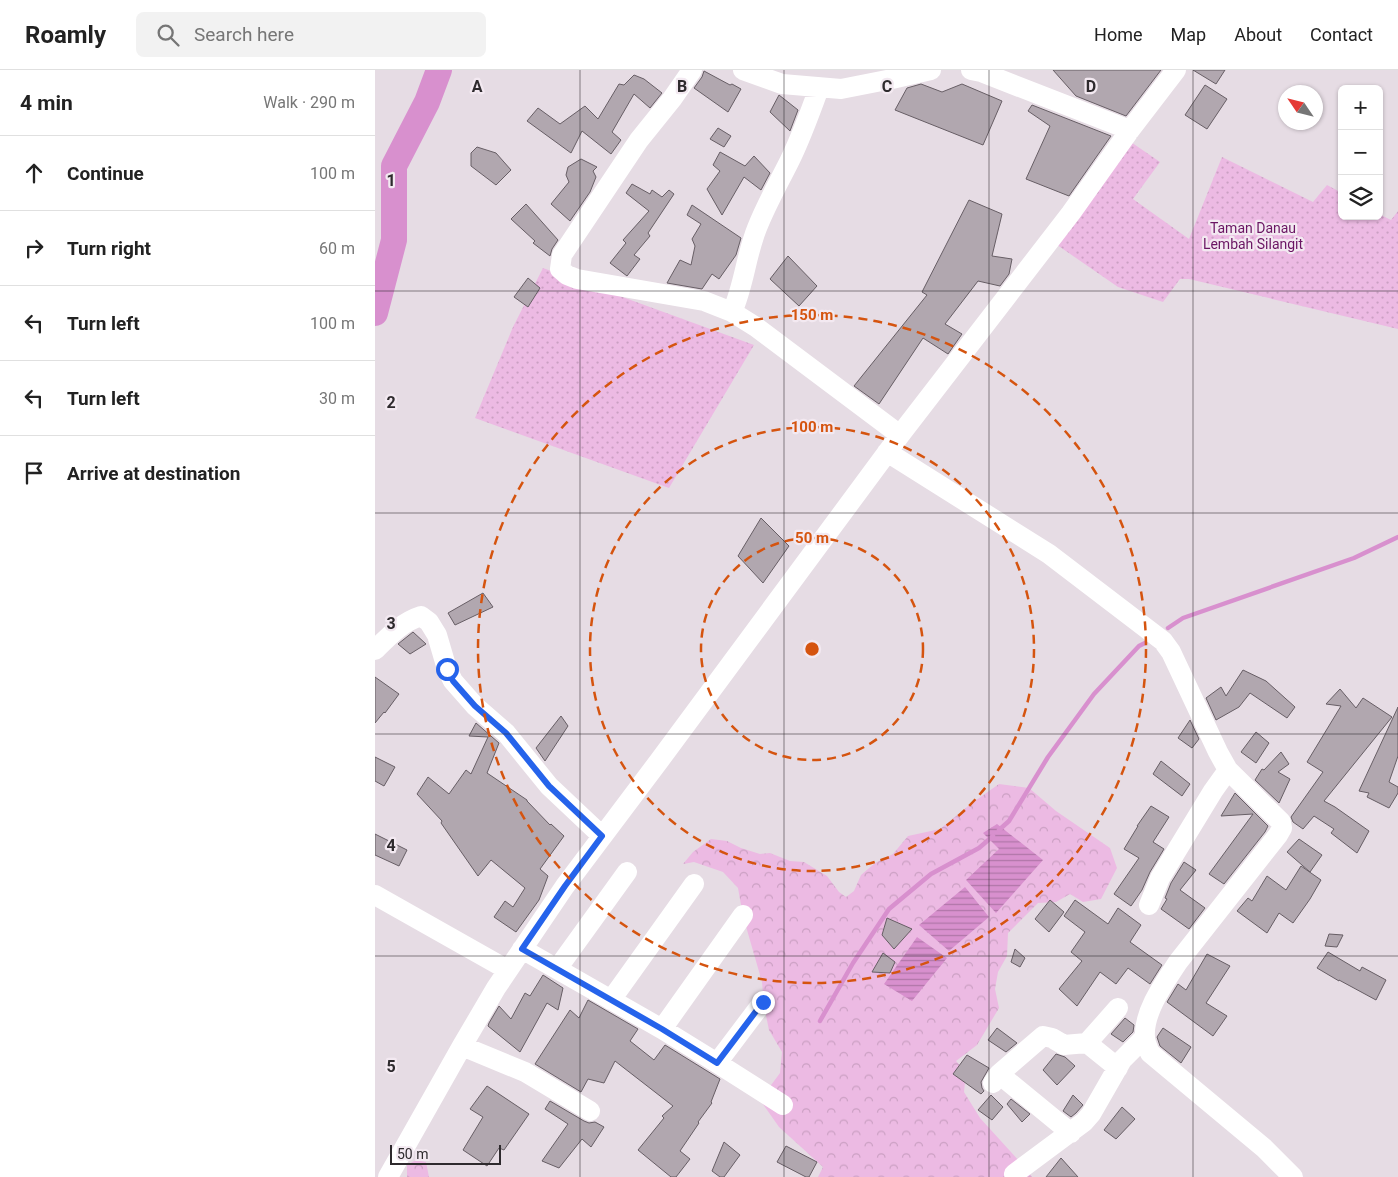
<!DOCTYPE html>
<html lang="en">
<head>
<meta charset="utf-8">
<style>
	:root { --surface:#fff; --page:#f2f2f2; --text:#222; --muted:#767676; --line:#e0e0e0 }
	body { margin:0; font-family:Roboto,sans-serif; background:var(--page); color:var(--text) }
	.controls { position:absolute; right:15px; top:15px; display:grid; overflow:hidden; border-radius:8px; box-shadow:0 1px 4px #0004 }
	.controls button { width:45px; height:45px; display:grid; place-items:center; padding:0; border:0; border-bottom:1px solid var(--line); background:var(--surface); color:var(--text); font:25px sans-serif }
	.compass { position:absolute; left:903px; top:15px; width:45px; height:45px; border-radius:50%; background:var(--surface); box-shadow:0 1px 4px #0004; rotate:305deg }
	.scale { position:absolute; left:15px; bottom:12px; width:111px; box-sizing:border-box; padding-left:5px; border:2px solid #2e2a2d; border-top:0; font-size:14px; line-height:18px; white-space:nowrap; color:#2e2a2d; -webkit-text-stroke:4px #f3e9f1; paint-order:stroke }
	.stop { position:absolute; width:15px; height:15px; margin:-11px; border:4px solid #2563eb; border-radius:50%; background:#fff }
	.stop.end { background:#2563eb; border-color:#fff; box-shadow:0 1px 5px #0008 }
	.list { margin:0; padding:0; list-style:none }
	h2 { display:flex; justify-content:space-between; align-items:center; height:65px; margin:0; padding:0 20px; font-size:21px }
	h2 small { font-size:16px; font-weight:400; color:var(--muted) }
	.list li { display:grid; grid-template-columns:32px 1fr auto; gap:15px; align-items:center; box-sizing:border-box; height:75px; padding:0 20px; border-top:1px solid var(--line) }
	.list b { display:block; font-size:19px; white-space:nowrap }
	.list em { font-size:16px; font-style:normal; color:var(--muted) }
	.icon { flex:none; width:28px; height:28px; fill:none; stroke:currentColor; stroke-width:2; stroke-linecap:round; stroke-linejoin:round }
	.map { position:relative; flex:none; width:1023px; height:1107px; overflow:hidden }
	header { display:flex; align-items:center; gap:30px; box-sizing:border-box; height:70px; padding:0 25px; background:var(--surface); border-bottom:1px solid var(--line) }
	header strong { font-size:24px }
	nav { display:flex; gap:28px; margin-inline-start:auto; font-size:18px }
	.search { width:350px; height:45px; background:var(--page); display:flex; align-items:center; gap:12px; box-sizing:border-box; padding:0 18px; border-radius:8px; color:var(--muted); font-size:19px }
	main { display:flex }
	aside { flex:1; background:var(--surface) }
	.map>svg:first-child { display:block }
	.grass { fill:url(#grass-dots) }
	.forest { fill:url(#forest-crowns) }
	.water { fill:url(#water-rules) }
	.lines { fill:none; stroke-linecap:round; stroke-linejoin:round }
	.stream { stroke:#d890ce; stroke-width:4.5 }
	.river { stroke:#d890ce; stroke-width:26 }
	.building { fill:#b1a7af; stroke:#675e65 }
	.minor { stroke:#fff; stroke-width:20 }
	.route { stroke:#2563eb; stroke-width:6 }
	.grid { fill:none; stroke:#2e2a2d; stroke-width:1; stroke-opacity:0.55 }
	.ring { fill:none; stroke:#d5540f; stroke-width:2.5; stroke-dasharray:9 6 }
	.labels { text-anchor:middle; stroke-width:4.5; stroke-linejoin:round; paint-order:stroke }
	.park-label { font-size:14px; fill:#6a1563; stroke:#f3e9f1 }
	.grid-label { font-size:16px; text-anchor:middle; font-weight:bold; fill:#2e2a2d; stroke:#f3e9f1; stroke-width:4.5; stroke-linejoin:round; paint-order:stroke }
	.centre { fill:#d5540f; stroke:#f3e9f1; stroke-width:2.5 }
	.ring-label { font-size:15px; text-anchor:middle; font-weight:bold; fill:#d5540f; stroke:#f3e9f1; stroke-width:4.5; stroke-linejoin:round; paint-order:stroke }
</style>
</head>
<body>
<header>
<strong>Roamly</strong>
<div class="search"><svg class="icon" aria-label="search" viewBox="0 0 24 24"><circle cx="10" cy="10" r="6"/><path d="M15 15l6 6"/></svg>Search here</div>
<nav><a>Home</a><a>Map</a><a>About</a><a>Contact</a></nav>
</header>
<main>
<aside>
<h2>4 min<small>Walk · 290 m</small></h2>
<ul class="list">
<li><svg class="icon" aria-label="ahead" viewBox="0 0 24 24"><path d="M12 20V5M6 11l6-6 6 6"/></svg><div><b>Continue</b></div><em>100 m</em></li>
<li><svg class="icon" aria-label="right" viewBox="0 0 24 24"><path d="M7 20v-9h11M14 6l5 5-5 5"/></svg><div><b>Turn right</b></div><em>60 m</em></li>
<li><svg class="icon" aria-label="left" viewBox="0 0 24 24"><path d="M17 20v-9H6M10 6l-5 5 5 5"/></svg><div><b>Turn left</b></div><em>100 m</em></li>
<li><svg class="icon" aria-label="left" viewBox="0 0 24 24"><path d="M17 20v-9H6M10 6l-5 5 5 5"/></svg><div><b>Turn left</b></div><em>30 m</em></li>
<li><svg class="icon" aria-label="arrive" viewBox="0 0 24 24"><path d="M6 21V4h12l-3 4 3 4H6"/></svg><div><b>Arrive at destination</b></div></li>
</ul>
</aside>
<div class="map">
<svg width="1023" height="1107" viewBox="0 0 1023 1107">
	<defs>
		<pattern id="grass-dots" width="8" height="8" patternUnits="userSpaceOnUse" patternTransform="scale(1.25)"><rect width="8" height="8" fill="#ecbae3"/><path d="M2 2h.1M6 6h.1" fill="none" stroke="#cba0c3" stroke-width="1.8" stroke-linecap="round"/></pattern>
		<pattern id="forest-crowns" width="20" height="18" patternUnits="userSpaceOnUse" patternTransform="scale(1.25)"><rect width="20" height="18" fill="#ecbae3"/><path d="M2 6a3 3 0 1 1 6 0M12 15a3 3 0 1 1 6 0" fill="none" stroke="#cba0c3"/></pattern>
		<pattern id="water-rules" width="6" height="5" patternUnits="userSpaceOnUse" patternTransform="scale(1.25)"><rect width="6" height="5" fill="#d890ce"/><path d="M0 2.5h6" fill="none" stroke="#b076a8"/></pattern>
	</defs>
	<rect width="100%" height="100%" fill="#e6dce4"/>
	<path class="grass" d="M750,68l35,24 -27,37 56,40 33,-82 91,45 14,-17 15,8v23h37v-2l12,6 7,-9v118l-209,-50h-9l-17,23 -45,-15 -68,-47z
		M168,198l211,77 -85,143 -194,-70 38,-91z"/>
	<path class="forest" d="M624,714l30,4 27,23 54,37 7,20 -16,31 -18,3 -13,-8 -14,8 -18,1 -30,30 -1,23 -9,16 -3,17 4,19 -22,37 -21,16 10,11 -2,20 16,26 41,45 11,14h-214l5,-10 -44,-40 -19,-27 20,-27 2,-21 -13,-22 -5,-24 -2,-24 -19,-66 -5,-28 -15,-16 -29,-10 -11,2 10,-12 18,-13 16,2 14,7 19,6 10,-1 20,8 14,1 23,14 12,16 7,5 8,-6 7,-16 14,-12 18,-9 15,-18 32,-7 32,-26z
		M41,1090l10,2 3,15h-22v-12z"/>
	<path class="water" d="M622,754l46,36 -47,53 -30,-33 33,-31 -16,-16z
		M590,817l24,30 -40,34 -30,-26z
		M542,867l30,21 -35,43 -28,-17z"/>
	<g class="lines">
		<path class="stream" d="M793,558l15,-10 171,-60 44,-21
			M624,760l10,-9 39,-64 46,-63 45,-48 6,-3
			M445,951l33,-58 36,-54 42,-35 48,-26 14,-12"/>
		<path class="river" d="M0,243l19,-73v-74l33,-64 12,-32"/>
	</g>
	<path class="building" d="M678,0h108l-35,46 -50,-20z
		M818,0h32l-9,14z
		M329,1l26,14 2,-1 9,5 -13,23 -34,-24 8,-11z
		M259,5l10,4 18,14 -12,15 -16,-14 -22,38 9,8 -10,14 -29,-23 -11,22 -44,-32 11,-13 22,16 25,-18 13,13 21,-35 5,1z
		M546,14l21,8 20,-8 40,17 -19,44 -88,-35 12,-22z
		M830,15l22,14 -20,30 -22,-14z
		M404,25l19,15 -8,21 -20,-19z
		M657,35l79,31 -42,60 -43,-17 24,-53 -22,-15z
		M343,58l13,8 -7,11 -14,-8z
		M102,77l19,6 15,17 -15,15 -25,-19v-13z
		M345,82l25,14 9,-10 16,17 -9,17 -17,-13 -22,38 -15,-26 13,-18 -7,-6z
		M206,89l16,8 -4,4 3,6 -6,15 -20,29 -19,-17 18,-22 -3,-7 2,-8z
		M257,114l18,10 2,-4 10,7 7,-7 5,4 -26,39 2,3 -16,19 6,4 -13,17 -17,-13 16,-20 -3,-3 26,-29 -23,-18z
		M594,130l33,14 -10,42 20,3 -3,15 -9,12 -22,-5 -33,43 17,10 -14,20 -25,-16 -44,66 -25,-18 73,-91 -5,-3z
		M151,134l32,36 -6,9 -2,7 -17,-13 2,-2 -24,-22z
		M317,135l49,33 -5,17 -17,24 -7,-5 -10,15 -35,-6 13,-23 11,5 4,-19 -3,-7 9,-15 -14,-9z
		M413,186l29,30 -18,20 -29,-27z
		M153,208l12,10 -12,19 -14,-10z
		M386,448l28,28 -26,37 -25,-27z
		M108,523l10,14 -38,18 -7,-12z
		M38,562l13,12 -16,10 -12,-10z
		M868,600l23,11 29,26 -8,11 -37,-25 -11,14 -23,13 -10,-22 15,-11 5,9z
		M0,607l24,17 -14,19 -1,-1 -9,11z
		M965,619l16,19 7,-10 29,19 -68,84 11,6 34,24 -12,22 -26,-20 3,-4 -20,-13 -11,13 -10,-7 -2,-5 32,-45 -16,-10 34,-56 -15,-2z
		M1023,637v49l-9,26 9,5v6l-9,15 -22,-11 2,-4 -10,-2z
		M186,646l7,10 -23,35 -9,-13z
		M815,650l9,19 -7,9 -14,-10z
		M101,653l23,20 -12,30 40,27v1l23,24 1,-1 13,12 -24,33 8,7 -9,24 -23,32 -22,-15 11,-16 8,6 12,-19 -34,-28 -13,16 -37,-53 1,-2 -25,-27 11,-17 21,17 17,-24 5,4 17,-37 -19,-1z
		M881,662l13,11 -13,20 -15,-11z
		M906,682l8,12 -11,8 12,7 -11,24 -24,-23 7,-11 2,1z
		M0,687l20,10 -11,19 -9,-5z
		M786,691l29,23 -8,12 -29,-22z
		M860,723l33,33 -3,6 -41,52 -15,-10 44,-60 -32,2z
		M776,736l18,11 -16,25 11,7 -14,23 -8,18 -11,16 -17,-12 25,-36 -15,-9 14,-23h-1z
		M0,764l32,16 -8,16 -24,-11z
		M924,769l23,16 -12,17 -23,-20z
		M809,792l12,8 -16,20 25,18 -16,21 -28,-20 6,-10 -2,-1 6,-15z
		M926,796l20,14 -11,19 -17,24 -14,-10 -12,20 -30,-22 11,-13 4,3 15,-25 19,14z
		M675,830l14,12 -15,20 -14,-13z
		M700,830l33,24 10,-16 23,17 -11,17 32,23 -12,19 -22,-16 -12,16 -16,-12 -23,34 -18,-17 23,-28 -11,-9 14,-20 -21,-16z
		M512,848l25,11 -18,20 -12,-14z
		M954,864l14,1 -6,12 -12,-1z
		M640,879l10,9 -5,9 -9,-5z
		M953,882l32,19 2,-4 24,13 -10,20 -37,-20v1l-22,-13z
		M508,883l12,9 -5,11 -18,-1z
		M832,884l23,12 -24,37 21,13 -14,20 -46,-34 11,-18 8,6z
		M168,905l20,13 -5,22 -11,-7 -27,49 -32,-26 1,-3 10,-17 12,13 14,-26 5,3z
		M213,930l50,29 -8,12 24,19 11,-15 55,34 -9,23 1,1 -14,19 1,1 -19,28 10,8 -14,18h-5l-33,-27 26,-32 -2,-2 11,-10 -58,-45 -11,22 -16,-4 -7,13 -46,-28 35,-54 9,8z
		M750,948l9,7 -1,7 -10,10 -12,-8z
		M622,958l20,15 -11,9 -18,-12z
		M788,958l28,19 -10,16 -21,-17 -3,-9z
		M681,984l9,3 10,9 -18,19 -14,-15z
		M592,985l22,13 -8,14 1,6 2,3 -3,3 -28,-20z
		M112,1016l42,28 -25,36 -5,-2 -12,18 -24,-16 20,-33 -13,-8z
		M616,1025l12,12 -11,13 -14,-10z
		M698,1025l10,10 -7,8 -5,4 -8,-6z
		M636,1029l19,15 -8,8 -15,-18z
		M175,1031l34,20 5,2 6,-1 9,5 -13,20 -9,-8 -23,29 -17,-7 26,-37 -23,-15z
		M747,1037l13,12 -19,20 -12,-9z
		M349,1072l16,13 -16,22h-4l-8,-6z
		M411,1076l31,16 -8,15h-3l-29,-15z
		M686,1088l17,19h-32z"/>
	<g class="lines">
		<path class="minor" d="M317,0l-20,29 -33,41 -77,115 -2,14 7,6 10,4 127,22 28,11 24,15 144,108
			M368,0l39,14 59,5 51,-10 39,-9
			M596,0l10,2 149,58
			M357,242c12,-26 14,-57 25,-84 9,-23 21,-44 32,-66 12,-24 21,-49 30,-74
			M512,382l162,102 114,87 8,11 47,100 10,18 53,52 1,6 -4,7 -100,127c-13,20 -35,50 -33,75 0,5 3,11 5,16l114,95 29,29
			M0,580c14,-14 27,-28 46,-34l8,6 8,13 10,34 6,12 22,25 31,27 43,53 53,50
			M0,825l133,75
			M774,835l11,-27 53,-87 15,-21
			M147,879l140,80 55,34 66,42
			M182,899l70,-97
			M236,930l83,-116
			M287,959l81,-114
			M712,973l31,25
			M87,976l63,26 65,39
			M342,993l46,-61
			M624,1004l72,59
			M618,1013l6,-9 44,-38 9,2 12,7 23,-2 31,-35
			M639,1104l70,-52 7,-8 31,-54 22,-22
			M13,1107l74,-131 34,-58 69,-102 94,-125 241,-326 171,-222 59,-83 46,-60"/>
	</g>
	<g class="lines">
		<path class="route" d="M72,599l6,12 22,25 31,27 43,53 53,50 -37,50 -43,63 140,80 55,34 46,-61"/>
	</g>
	<path class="grid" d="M205,0v1107M409,0v1107M614,0v1107M818,0v1107M0,221h1023M0,443h1023M0,664h1023M0,886h1023"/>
	<g class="ring">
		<circle cx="437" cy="579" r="111"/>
		<circle cx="437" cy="579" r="222"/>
		<circle cx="437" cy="579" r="334"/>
	</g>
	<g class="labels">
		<g class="park-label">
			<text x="878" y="163">Taman Danau<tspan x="878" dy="16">Lembah Silangit</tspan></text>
		</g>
	</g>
	<g class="grid-label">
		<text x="102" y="22">A</text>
		<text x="307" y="22">B</text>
		<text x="512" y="22">C</text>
		<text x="716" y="22">D</text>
		<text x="16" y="116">1</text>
		<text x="16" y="338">2</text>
		<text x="16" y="559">3</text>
		<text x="16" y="781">4</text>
		<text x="16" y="1002">5</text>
	</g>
	<circle cx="437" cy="579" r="8" class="centre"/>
	<g class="ring-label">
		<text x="437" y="250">150 m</text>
		<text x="437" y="362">100 m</text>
		<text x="437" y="473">50 m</text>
	</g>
</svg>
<div class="controls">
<button>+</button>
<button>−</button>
<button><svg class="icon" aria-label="layers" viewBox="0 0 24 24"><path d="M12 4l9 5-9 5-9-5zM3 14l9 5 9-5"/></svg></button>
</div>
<svg class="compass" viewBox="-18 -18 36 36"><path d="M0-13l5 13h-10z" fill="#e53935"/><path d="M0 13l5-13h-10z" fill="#767676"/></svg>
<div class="scale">50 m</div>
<div class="stop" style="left:72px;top:599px"></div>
<div class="stop end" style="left:388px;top:932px"></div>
</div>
</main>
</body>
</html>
